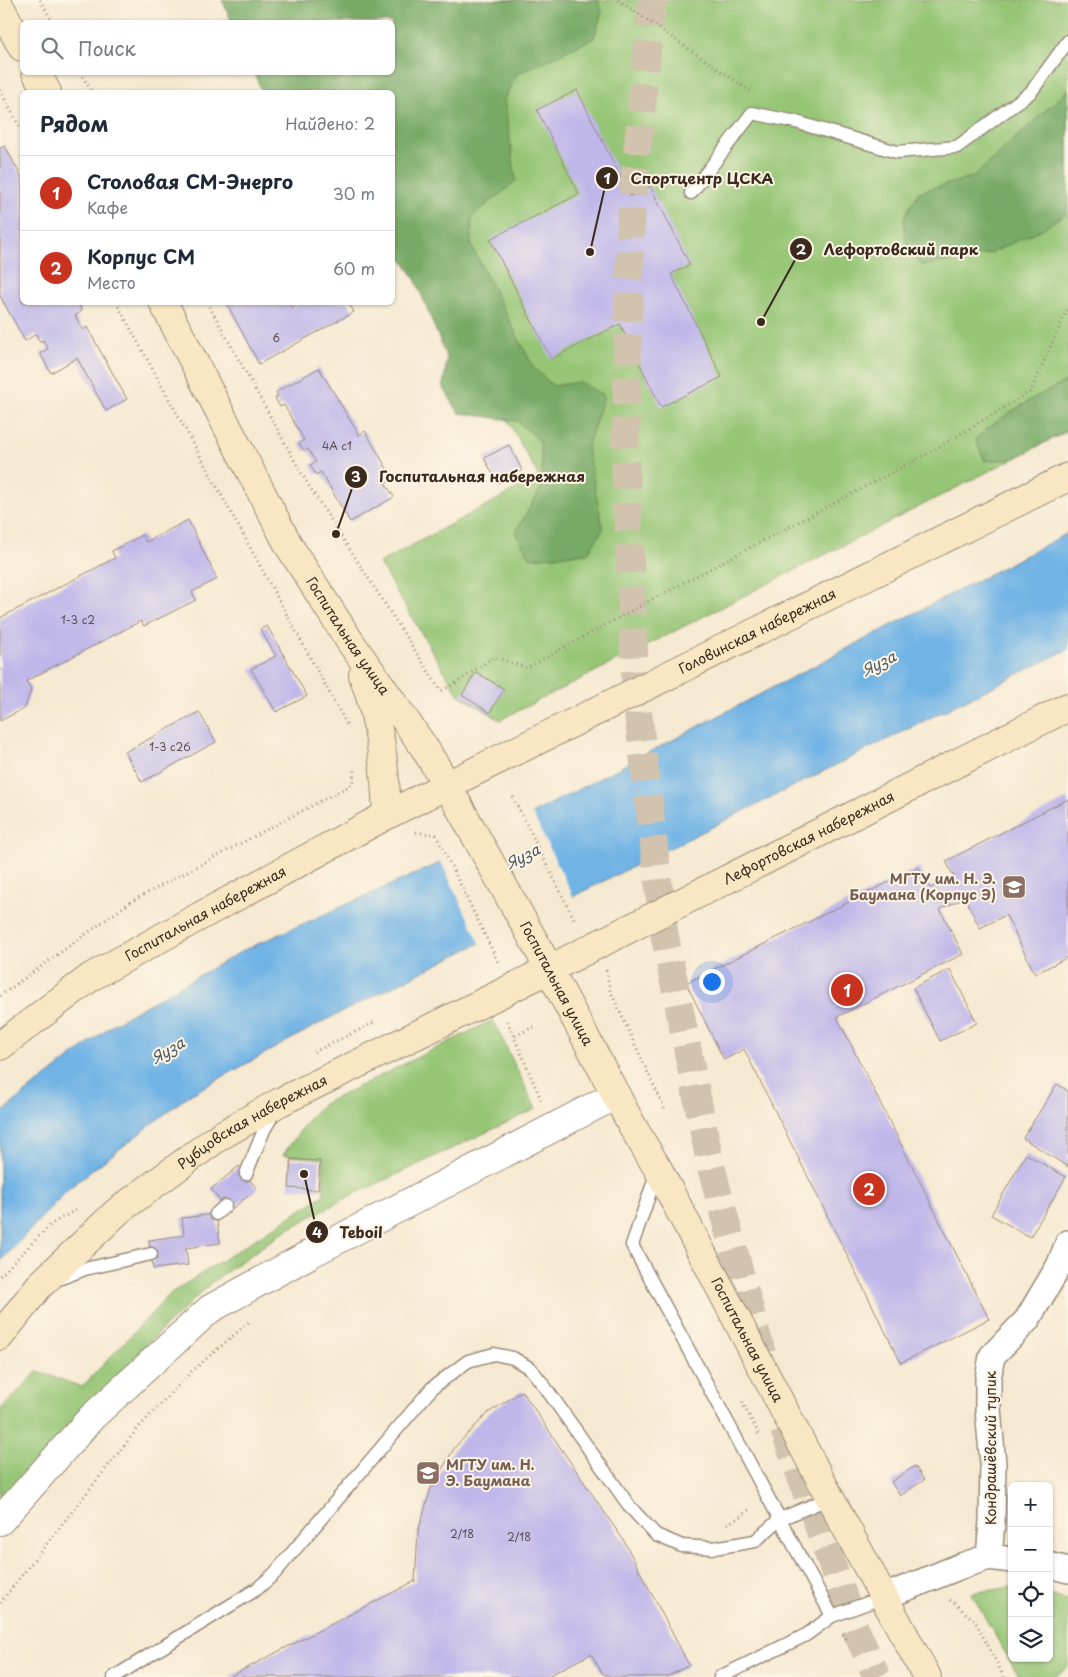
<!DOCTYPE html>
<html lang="ru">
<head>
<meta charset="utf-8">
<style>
	:root { --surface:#fff; --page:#f6f6f7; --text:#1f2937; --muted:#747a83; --line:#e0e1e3; --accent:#c8321e }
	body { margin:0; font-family:"Playpen Sans",sans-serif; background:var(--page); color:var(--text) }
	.controls { position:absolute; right:15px; bottom:15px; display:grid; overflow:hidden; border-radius:8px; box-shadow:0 1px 4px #0004 }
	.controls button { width:45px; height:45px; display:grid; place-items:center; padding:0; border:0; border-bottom:1px solid var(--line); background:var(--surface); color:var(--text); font:25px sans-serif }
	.you { position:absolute; left:711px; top:981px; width:18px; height:18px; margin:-12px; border:4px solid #fff; border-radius:50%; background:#1a73e8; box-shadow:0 0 0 8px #1a73e833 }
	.badge { display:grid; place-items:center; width:32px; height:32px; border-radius:50%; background:var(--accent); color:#fff; font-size:16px; font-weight:700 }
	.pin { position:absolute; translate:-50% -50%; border:2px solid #fff; box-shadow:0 1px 5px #0006 }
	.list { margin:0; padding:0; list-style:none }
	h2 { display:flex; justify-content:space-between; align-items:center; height:65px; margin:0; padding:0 20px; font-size:21px }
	h2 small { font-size:16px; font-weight:400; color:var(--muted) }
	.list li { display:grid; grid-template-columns:32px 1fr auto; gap:15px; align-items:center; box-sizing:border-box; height:75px; padding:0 20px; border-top:1px solid var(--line) }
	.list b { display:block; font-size:19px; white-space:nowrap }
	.list p { margin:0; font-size:16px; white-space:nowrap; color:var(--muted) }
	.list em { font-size:16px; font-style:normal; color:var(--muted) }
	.icon { flex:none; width:28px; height:28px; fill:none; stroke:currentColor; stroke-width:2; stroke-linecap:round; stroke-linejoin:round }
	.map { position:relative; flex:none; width:1068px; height:1677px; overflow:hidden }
	.search { position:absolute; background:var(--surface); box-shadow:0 1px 4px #0004; left:20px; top:20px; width:375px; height:55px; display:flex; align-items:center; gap:12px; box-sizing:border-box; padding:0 18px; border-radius:8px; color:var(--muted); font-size:19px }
	.panel { position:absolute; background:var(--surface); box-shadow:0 1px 4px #0004; left:20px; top:90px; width:375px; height:215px; border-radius:8px }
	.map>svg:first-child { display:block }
	.green { fill:#95c575; stroke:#68784a }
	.forest { fill:#78aa66; stroke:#5a6a42 }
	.water { fill:#6fb3e5; stroke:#556e82 }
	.pier { fill:#f6e9d1 }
	.building { fill:#bfb7e9 }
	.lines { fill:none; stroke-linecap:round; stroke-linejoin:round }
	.primary-tunnel { stroke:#d1c3ad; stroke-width:28; stroke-dasharray:28 14; stroke-linecap:butt }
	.service-casing { stroke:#988a78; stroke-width:15 }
	.minor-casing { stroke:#988a78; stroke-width:28 }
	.tertiary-casing { stroke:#988a78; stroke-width:30 }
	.secondary-casing { stroke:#988a78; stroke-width:30 }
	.path { stroke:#988a78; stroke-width:3; stroke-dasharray:1 4; stroke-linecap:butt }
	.service { stroke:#fff; stroke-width:12 }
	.minor { stroke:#fff; stroke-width:25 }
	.tertiary { stroke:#fff; stroke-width:28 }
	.secondary { stroke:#f9e7c3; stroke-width:28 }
	.labels { text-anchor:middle; stroke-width:4; stroke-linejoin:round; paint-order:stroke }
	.number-label { font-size:11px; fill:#5c4d51 }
	.street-label { font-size:14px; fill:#3b2a1e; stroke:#fcf5e5 }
	.education-label { font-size:14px; font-weight:bold; fill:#785e54; stroke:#fcf5e5; text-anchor:end }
	.water-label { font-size:15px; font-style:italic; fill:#4d5a64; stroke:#fcf5e5 }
	.leader { fill:none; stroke:#3b2a1e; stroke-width:2 }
	.callout-dot { fill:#3b2a1e; stroke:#fcf5e5; stroke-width:2 }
	.mark-label { font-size:15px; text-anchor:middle; font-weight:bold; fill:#fff }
	.callout-label { font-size:15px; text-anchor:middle; font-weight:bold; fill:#3b2a1e; stroke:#fcf5e5; stroke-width:4; stroke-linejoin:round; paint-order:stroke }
</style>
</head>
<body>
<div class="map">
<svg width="1068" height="1677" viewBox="0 0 1068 1677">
	<rect width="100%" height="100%" fill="#fcf5e5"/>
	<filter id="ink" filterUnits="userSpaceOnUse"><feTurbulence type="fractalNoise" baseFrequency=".02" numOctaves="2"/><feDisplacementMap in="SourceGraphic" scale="10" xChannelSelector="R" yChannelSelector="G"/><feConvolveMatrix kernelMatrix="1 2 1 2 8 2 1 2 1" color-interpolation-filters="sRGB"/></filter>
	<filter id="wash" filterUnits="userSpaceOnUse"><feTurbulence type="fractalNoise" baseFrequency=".0096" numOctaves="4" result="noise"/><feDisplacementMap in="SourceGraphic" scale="20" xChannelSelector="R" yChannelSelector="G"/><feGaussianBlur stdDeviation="1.12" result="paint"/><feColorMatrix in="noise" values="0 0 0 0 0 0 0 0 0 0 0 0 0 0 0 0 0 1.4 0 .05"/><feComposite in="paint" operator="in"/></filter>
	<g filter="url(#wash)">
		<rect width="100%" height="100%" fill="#f6e9d1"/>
		<path class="green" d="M225,0h843v431l-568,289 -42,-26 -79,-131 160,-86 -146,-264 -1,-191z
			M493,1020l43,89 -194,91 -59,32 -71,50 -65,62 -73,86 -74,77v-97l38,-39 44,16 89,-94 153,-98 -1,-36 -40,-4 23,-33 17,-18z
			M1012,1587v71h37v-63l19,5v67l-14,10h-35l-48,-84z"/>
		<path class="forest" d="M222,0h376l4,12 -8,26 -77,36 -13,25 12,82 -44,36 -1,28 62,122 20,19 27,-4 24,14 -17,52 16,81 -15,24 -57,5 -16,-25 28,-48 -3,-44 -23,-20 -58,-8 -16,-26 4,-29 -32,-79 -22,-34 -1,-153h-130l-8,-19 138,-1v-50h-160z
			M1068,90v122l-26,17 -51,24 -69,13 -16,-23 -2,-26 15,-25 54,-15z
			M1068,381v49l-54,29 -29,2 -10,-22c28,-24 59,-43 93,-58z"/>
		<path class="water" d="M1068,533v116l-744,372 -136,75 -120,93 -68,73v-147l15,-14 100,-78 129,-73 194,-86 99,-53z"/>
		<path class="pier" d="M531,811l43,87 -93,47 -41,-85z"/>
		<g id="blocks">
			<path class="building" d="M577,90l53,106 20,-10 40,79 -19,9 51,103 -61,30 -41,-83 -69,35 -61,-120 89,-45 -42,-84z
				M5,146l17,32v124h55l5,9 -7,5 8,14 4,-3 40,72 -21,12 -29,-53 -26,15 -11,-20 8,-4 -5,-9 -3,2 -4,-8 -11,7 -25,-45v-148z
				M226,302h63l3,6 10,-6h46l6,10 -95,52z
				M319,368l40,67 6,-4 28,48 -8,4 9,14 -44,25 -29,-50 -5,3 -6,-10 6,-3 -8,-13 -4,2 -5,-8 5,-3 -20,-35 -4,2 -5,-9 3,-2 -2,-4z
				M509,445l13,25 -24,13 -14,-25z
				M188,520l29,59 -25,13 4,8 -52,26 -3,-5 -115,60 5,8 -6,19 -25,13v-103l115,-60 -3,-7 30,-16 4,7z
				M267,626l40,70 -31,16 -25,-43 25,-13 -16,-27z
				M476,672l28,17 -14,24 -28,-18z
				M199,712l17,30 -74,40 -17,-30z
				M1068,799v158l-33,17 -29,-59 -26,13 -15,-30 -25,11 23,45 -126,63 152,302 -88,44 -157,-314 -20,11 -38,-77 233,-116 11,21 24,-11 -8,-16z
				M950,969l27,54 -37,18 -27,-53z
				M1057,1084l11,7v76l-45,-29z
				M1026,1154l40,23 -36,60 -39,-22z
				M291,1159l29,2 -2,29 -29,-2z
				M239,1166l18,23 -28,22 -18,-22z
				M216,1214l4,29 -34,5 2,17 -35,4 -4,-29 35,-5 -2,-17z
				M522,1391l102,150 65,124 -22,12h-55l-10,-4 -11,-19 -45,23h-317l186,-96 3,-49 13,-44 24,-41 33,-34z
				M915,1466l9,14 -24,16 -9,-14z"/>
		</g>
	</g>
	<g filter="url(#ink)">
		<use href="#blocks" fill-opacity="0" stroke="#988a78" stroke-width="1"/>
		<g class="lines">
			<path class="primary-tunnel" d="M652,0l-21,217 -6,239 11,239 28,237 47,235 51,187
				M784,1429l69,195 24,53"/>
			<defs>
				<path id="service" d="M691,193l61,-80 44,9 101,30 60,-5 74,-55 37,-51
					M657,1172l-25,73 200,371
					M246,1174l18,-44 11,-19
					M216,1214l9,-8
					M56,1280l29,-11 66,-15
					M114,1677l143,-88 17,-15 158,-186 36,-27 26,-7 19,4 18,11 14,18 85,120 26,28 26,11 32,2 41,-7 25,-22 50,-21
					M720,1677l86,-42 26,-19 52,-19"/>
				<path id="minor" d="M989,1557l3,-35 1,-58 -5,-55v-30l4,-23 35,-36 32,-54 9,-23
					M1049,1565l19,5
					M884,1597l77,-31 28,-9 23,3"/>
				<path id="tertiary" d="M0,1521l92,-104 118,-108 100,-55 306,-159"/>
				<g id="secondary">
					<path d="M0,7l22,40"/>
					<path d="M36,72l11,20"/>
					<path id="s1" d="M163,302l126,244 62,97 73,104 23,38 86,154 101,190 24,40 172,329 97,179"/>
					<path d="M363,675c17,46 22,90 24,140"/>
					<path id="s2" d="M0,1046l91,-69 113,-63 183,-99 681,-338"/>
					<path id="s3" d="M0,1336l39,-50 79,-75 102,-75 60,-34 216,-106 572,-289"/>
				</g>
			</defs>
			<use href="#service" class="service-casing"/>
			<use href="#minor" class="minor-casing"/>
			<use href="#tertiary" class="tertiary-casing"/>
			<use href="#secondary" class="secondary-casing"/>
			<path class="path" d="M40,0l13,22
				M618,0l135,93
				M80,72l12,20
				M0,90l22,41
				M116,302l231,423
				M207,302l100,181 134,208 12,-6 41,-28 33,11 122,-67 282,-149 100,-61 37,-84
				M513,797l61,122
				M416,832l20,3 62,127 -2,1
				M606,970l4,20 56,122
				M0,996l132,-95 221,-117 1,-17
				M507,1021l35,81
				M515,1036l20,-10
				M314,1052l61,-30
				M0,1276l51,-52 25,-14
				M742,1402l17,32
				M727,1524l13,-7 11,-9
				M950,1600l25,21 29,56
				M0,1603l138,-175 53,-56 59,-51
				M843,1634l5,8"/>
			<use href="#service" class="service"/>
			<use href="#minor" class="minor"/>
			<use href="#tertiary" class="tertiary"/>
			<use href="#secondary" class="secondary"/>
		</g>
	</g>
	<defs>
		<symbol id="university-square" viewBox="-11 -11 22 22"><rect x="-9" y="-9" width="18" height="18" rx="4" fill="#8d6e63" stroke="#fcf5e5"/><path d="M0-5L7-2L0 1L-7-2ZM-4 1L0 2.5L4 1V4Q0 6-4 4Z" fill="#fff"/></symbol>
	</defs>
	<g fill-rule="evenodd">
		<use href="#university-square" x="1000" y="873" width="28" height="28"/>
		<use href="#university-square" x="414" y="1459" width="28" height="28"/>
	</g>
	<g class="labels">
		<g class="number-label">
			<text x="276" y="342">6</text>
			<text x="337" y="450">4А с1</text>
			<text x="78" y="624">1-3 с2</text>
			<text x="170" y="751">1-3 с26</text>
			<text x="462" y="1538">2/18</text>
			<text x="519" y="1541">2/18</text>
		</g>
		<g class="street-label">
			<text dy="5" stroke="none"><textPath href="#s2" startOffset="865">Головинская набережная</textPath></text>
			<text dy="5" stroke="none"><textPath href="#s1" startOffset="382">Госпитальная улица</textPath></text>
			<text dy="5" stroke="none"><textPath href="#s3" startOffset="959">Лефортовская набережная</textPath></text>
			<text dy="5" stroke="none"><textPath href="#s2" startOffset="245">Госпитальная набережная</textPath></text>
			<text dy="5" stroke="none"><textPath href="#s1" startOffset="788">Госпитальная улица</textPath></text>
			<text dy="5" stroke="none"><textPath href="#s3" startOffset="334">Рубцовская набережная</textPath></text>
			<text dy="5" stroke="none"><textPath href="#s1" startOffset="1192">Госпитальная улица</textPath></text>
			<text transform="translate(991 1448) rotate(-90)" y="5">Кондрашёвский тупик</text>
		</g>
		<g class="education-label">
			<text x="996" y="884">МГТУ им. Н. Э.<tspan x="996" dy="16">Баумана (Корпус Э)</tspan></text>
			<text x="446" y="1470" text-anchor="start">МГТУ им. Н.<tspan x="446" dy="16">Э. Баумана</tspan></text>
		</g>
		<g class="water-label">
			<text transform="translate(879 664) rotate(-28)" y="5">Яуза</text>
			<text transform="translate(523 857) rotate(-28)" y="5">Яуза</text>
			<text transform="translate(168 1051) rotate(-31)" y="5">Яуза</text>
		</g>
	</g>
	<path class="leader" d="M590 252L607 178M761 322L801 249M336 534L356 477M304 1174L317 1232"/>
	<g class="callout-dot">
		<circle cx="590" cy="252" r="5"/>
		<circle cx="761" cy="322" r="5"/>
		<circle cx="336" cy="534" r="5"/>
		<circle cx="304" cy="1174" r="5"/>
		<circle cx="607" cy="178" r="12"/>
		<circle cx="801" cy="249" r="12"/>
		<circle cx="356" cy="477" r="12"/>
		<circle cx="317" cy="1232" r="12"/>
	</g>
	<g class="mark-label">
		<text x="607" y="184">1</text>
		<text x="801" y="255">2</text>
		<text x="356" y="482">3</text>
		<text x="317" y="1238">4</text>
	</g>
	<g class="callout-label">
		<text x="702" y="184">Спортцентр ЦСКА</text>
		<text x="901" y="255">Лефортовский парк</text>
		<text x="482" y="482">Госпитальная набережная</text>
		<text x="361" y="1238">Teboil</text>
	</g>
</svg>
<div class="controls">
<button>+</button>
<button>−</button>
<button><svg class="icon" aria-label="locate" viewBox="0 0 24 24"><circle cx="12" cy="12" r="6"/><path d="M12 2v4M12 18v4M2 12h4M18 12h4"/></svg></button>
<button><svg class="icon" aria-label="layers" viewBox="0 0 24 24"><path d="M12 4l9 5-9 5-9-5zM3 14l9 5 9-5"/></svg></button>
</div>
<div class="you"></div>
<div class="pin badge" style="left:847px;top:990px">1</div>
<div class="pin badge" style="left:869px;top:1189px">2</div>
<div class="search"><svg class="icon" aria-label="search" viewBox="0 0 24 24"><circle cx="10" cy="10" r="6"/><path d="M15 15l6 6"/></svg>Поиск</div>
<section class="panel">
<h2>Рядом<small>Найдено: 2</small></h2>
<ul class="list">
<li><span class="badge">1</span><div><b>Столовая СМ-Энерго</b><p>Кафе</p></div><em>30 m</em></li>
<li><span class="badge">2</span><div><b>Корпус СМ</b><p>Место</p></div><em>60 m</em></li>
</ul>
</section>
</div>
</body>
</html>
